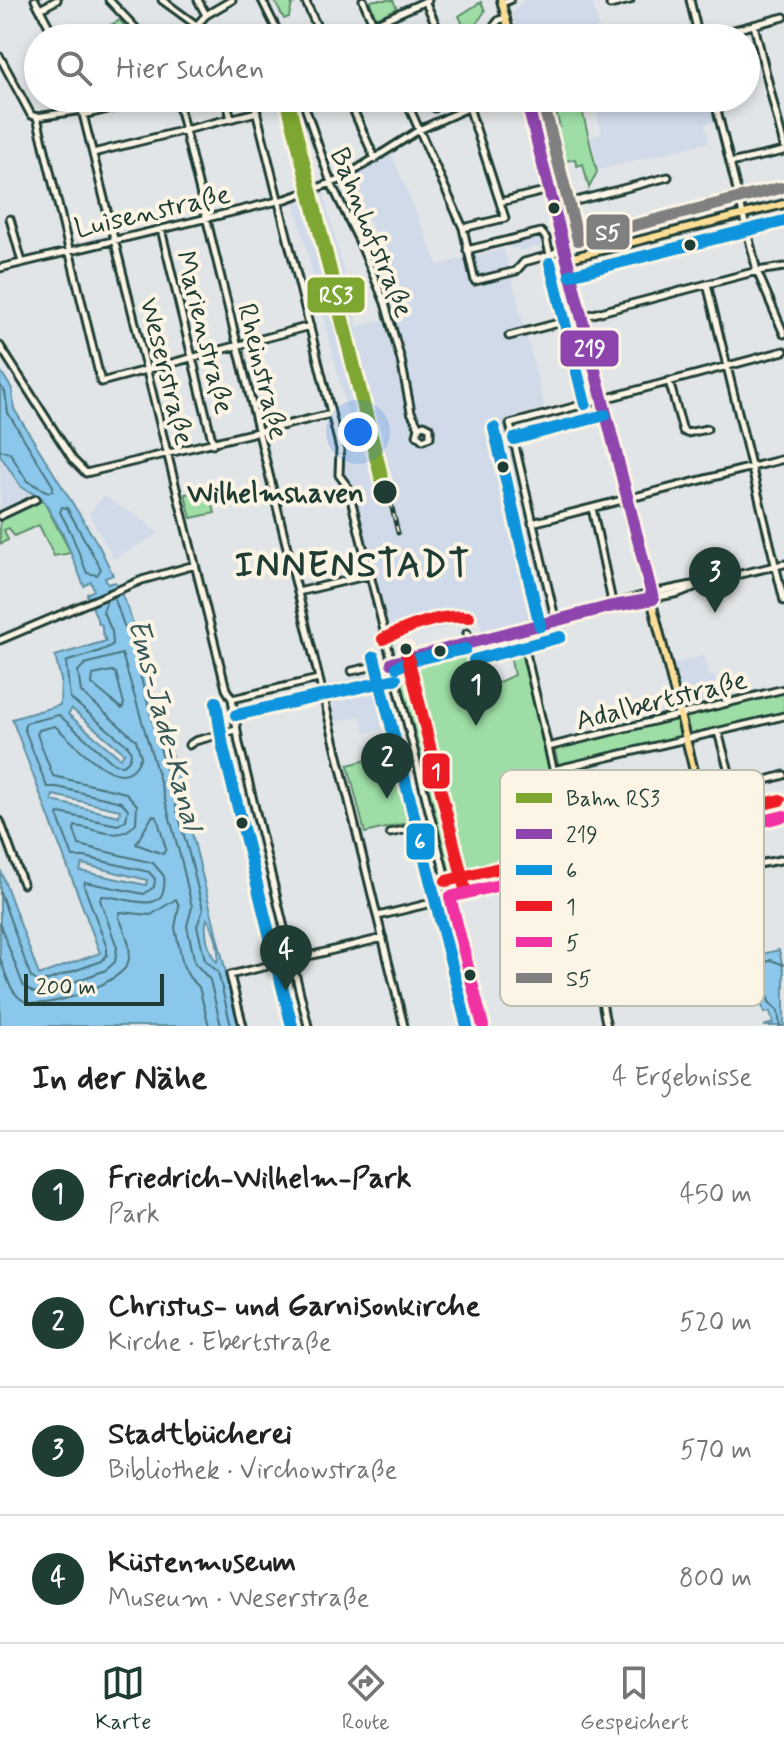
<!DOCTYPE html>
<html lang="de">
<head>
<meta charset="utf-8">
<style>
	:root { --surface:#fff; --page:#f2f2f2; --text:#222; --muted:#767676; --line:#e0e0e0; --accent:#1f3d34 }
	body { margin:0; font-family:Mynerve,sans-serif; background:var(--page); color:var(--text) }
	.scale { position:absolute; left:24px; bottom:20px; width:140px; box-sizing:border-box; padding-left:8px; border:4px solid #1f3d34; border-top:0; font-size:22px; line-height:28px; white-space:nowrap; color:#1f3d34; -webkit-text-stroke:6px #fcf5e5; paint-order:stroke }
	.you { position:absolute; left:358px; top:432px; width:28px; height:28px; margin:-20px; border:6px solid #fff; border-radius:50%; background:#1a73e8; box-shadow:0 0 0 12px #1a73e833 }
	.badge { display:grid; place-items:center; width:52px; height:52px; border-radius:50%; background:var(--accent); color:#fff; font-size:26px; font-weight:700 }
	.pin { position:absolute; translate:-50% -66px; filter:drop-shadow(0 2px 4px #0008) }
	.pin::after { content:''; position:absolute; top:42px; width:28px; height:24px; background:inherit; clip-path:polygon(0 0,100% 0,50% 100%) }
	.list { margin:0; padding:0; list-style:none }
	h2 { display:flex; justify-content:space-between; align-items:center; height:104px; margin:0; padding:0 32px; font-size:34px }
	h2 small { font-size:26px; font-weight:400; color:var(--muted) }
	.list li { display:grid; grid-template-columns:52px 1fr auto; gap:24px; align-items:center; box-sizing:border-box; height:128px; padding:0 32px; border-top:2px solid var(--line) }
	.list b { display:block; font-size:30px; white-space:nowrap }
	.list p { margin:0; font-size:26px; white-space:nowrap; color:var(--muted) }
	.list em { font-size:26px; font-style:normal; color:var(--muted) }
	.icon { flex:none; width:44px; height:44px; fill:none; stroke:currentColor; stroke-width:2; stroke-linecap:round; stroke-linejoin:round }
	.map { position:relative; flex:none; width:784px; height:1026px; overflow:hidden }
	.search { position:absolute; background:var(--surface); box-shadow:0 4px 12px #0003; left:24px; right:24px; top:24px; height:88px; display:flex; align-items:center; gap:20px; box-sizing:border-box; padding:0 28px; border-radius:44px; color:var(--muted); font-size:30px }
	.sheet { height:616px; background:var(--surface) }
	nav { display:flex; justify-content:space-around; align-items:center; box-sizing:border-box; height:112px; border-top:2px solid var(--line); background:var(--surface); font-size:22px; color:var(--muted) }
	nav a { display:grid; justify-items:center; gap:4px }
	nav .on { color:var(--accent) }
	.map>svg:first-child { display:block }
	.built { fill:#d0dae8 }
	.green { fill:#9edea6; stroke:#5e8e6d; stroke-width:2 }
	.water { fill:#8bc7eb; stroke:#6090a2; stroke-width:2; fill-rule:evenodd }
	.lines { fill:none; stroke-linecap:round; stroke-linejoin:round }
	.shore { stroke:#4a747d; stroke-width:2 }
	.minor-casing { stroke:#1f3d34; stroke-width:11 }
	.major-casing { stroke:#1f3d34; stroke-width:12 }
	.minor { stroke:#fcf5e5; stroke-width:5 }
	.major { stroke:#fcde96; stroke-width:6 }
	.rail-casing { stroke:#1f3d34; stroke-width:5 }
	.rail { stroke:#fcf5e5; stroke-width:2; stroke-dasharray:6; stroke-linecap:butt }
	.bus-1-casing { stroke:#fcf5e5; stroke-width:18 }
	.bus-2-casing { stroke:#fcf5e5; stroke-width:18 }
	.bus-3-casing { stroke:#fcf5e5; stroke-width:18 }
	.bus-4-casing { stroke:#fcf5e5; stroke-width:18 }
	.bus-5-casing { stroke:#fcf5e5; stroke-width:18 }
	.bus-1 { stroke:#8e44ad; stroke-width:12 }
	.bus-2 { stroke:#0994dc; stroke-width:12 }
	.bus-3 { stroke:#ed1c24; stroke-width:12 }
	.bus-4 { stroke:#f033a3; stroke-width:12 }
	.bus-5 { stroke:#808080; stroke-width:12 }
	.rail-1-casing { stroke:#fcf5e5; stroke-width:20 }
	.rail-1 { stroke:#7da730; stroke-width:14 }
	.bus-dot { fill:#1f3d34; stroke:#fcf5e5; stroke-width:3 }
	.labels { text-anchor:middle; stroke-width:8; stroke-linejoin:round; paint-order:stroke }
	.street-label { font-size:28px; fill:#1f3d34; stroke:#fcf5e5 }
	.stop-label { font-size:28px; font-weight:bold; fill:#1f3d34; stroke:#fcf5e5; text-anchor:end }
	.water-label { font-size:30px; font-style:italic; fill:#355959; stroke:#fcf5e5 }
	.district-label { font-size:36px; font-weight:bold; letter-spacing:2px; fill:#1f3d34; stroke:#fcf5e5 }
	.key { fill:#fcf5e5; stroke:#babeb0; stroke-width:2 }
	.key-label { font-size:22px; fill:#1f3d34 }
	.line-badge { stroke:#fcf5e5; stroke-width:3 }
	.badge-label { font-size:22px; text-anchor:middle; font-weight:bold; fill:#fff }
</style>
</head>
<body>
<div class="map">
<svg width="784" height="1026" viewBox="0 0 784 1026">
	<rect width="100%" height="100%" fill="#e2e5e7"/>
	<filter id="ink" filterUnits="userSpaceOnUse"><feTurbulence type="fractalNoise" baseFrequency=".0125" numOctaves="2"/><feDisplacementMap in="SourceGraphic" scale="16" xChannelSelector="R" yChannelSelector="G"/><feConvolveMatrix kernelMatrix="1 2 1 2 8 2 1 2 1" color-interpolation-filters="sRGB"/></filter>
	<g filter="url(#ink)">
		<path class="built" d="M524,0h68l9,38h-82l-7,-25z
			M602,98h107l6,23 -10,3 4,18 -111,28 -7,-33 11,-4 -8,-33z
			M391,153l47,112 66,-16 41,159 -36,10 -4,8 47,192 -64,17h-5l-4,-16 -85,22 -3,-2 -42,-157 -9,-12 2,-17 14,-6 -62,-247 29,-10 36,142 -1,-6 29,-7 -4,-15 19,-7 -50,-117z
			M539,236l3,10 -22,5 -2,-4 -6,2 -2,-6z
			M0,456l20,32 23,12 -43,18z
			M103,496l43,26 12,12 -44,25 -25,-45z
			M704,656l5,20 5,-1 5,23 -35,8 -11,-42z
			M370,673l8,31 16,-3 6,24 -35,8 -4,-17 -26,6 -9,-37z"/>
		<path class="green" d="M274,0h27l-9,4 -3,13 -5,2z
			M374,0h19l4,9 -21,9 -6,-16z
			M481,2l4,9 -17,25 -9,-20z
			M120,20l8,11 -5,7h-37z
			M549,98h23l3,11 10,-2 -2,7 14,58 -8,16 -6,-24 -6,2 -2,-7 -9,2 -8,-27 -7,2 -2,-7 11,-2 -4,-15 -11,3 -2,-5 -7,2v-3l15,-5z
			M209,489l6,24 -24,5 -6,-24z
			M43,500l28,53 -17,3 -15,-31 -25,11 -5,-8 -5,2 4,10 -8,4v-26z
			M518,638l55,224 -120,28 -53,-215 6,-10 68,-16 17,37 23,-11 -7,-34z
			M784,693v22l-96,22 -4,-21z
			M678,717l5,21 -124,29 -5,-20z
			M378,757l5,21 27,-6 12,47 -57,14 -17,-68z"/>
		<path class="water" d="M0,370l12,19 2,20 85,137 14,29 -8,3 3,6 7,-2 2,2 11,24 51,172 60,246h-239v-157l39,106 61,-22 -88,-234 48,-14 1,-25 -6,-24 51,-15 -4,-9v-7l-3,-1 -7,-18 7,-3 -3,-8 -8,3 -1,-4 7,-4 -3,-8 -7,4 -20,-50 -22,-38 -21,-11 -21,-32zM72,709l52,44 -4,5 -52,-44zM53,795l67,15 -1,6 -67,-15zM82,864l65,16 -1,5 -66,-14zM207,919c7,9 14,32 10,43 -8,-8 -14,-32 -10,-43z
			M779,950l5,22v54h-20l9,-3 -3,-11 -6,1 -14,-56z"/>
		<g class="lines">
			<path class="shore" d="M0,385l5,7 3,21 45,73v5l-5,1 -21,-11 -17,-28 -10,-3
				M62,507l5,1 34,61 -4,6 -10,-2 -16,-40 -11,-21z
				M114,597l22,63 55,201 12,49 -6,16 8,34 13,12 13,54
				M112,671l4,2 8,31 -2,5 -30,-25 1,-9z
				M153,815l4,2 9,32 -3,5 -27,-10z
				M0,892l31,85 9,6 62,-22 5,-6v-7l-23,-62 1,-4 59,12 10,-7 1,-8 -6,-7 -64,-15h-12l-15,-40 1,-4 59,12 8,-5 2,-11 -7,-7 -64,-15h-10l-23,-59 2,-5 33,-8 55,49 9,1c7,-4 11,-12 5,-19l-58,-48 -4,-36c12,-5 39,-10 47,-18l-1,-13 -9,-19 4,-12
				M0,924l23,61 10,7 11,1 62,-23 9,-8 2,-15 -17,-47 1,-4c22,-1 68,25 63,-20l-11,-13 -74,-18 -5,-15 1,-4c21,2 45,18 61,-3l1,-18 -11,-12 -73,-17 -16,-42 2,-4 16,-4c19,16 70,78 86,30l-5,-16 -55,-48 -3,-21 7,-7 37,-10 39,131 21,78 10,44 -5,19 8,37 15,17 11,46
				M0,958c6,15 9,35 24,43 19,11 94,-17 103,-36 7,-16 -2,-33 -8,-48l1,-5 31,3 25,-16 3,7 -4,22 8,37 6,12 10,10 10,39
				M780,1026l-2,-15 -9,-9 -9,-37 11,-5 13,5"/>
			<defs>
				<path id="minor" d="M35,0l20,38
					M109,0l36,38
					M162,0l52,38
					M198,0l8,15
					M262,0l19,38
					M305,0l17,38
					M363,0l16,38
					M690,0l9,38
					M425,1l17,37
					M502,3l8,-3
					M610,5l20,-5
					M40,9l17,-9
					M754,25l30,121
					M185,38l21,-23 26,-15
					M343,38l85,-38
					M484,38l15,-18 7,-2
					M703,38l81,-21
					M0,57l31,58 6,2 64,265 209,-56
					M79,98l147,591 6,10 7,44 69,283
					M177,98l227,928
					M226,98l5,21
					M253,98l87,351 -1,26 9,12 135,539
					M302,98l29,85 29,60 25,60 16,57 10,52 8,15 -2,8 6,5 7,-3v-9l-6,-3 -5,2
					M348,98l27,61
					M405,98l58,130 12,53 41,-10 8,-9 26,-7 13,-7
					M714,98l43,173 27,63
					M435,108l6,-10
					M83,115l72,-17
					M37,117l45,-7
					M93,153l164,-41
					M730,163l54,-12
					M500,202l49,-12
					M553,207l115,-30
					M10,219l12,43
					M463,228l42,-10 -39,-120
					M161,229l52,215
					M467,250l74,-18 5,6 4,17
					M0,268l286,-69 54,-19 79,-50 71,-32
					M707,284l77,317
					M509,336l248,-65 27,-4
					M0,346l73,114 13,13 245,-59
					M669,381l14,50 4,2 20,-4
					M592,508l19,89 -3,10
					M0,516l36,-17
					M532,523l252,-64
					M706,582l78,-18
					M298,592l72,-17
					M620,602l32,-9 40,-8
					M556,622l-46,-198 274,-73
					M521,632l58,247
					M467,633l3,12
					M0,640l142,-60 53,-15
					M352,671l118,-26 138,-38 71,-14 28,-11
					M232,699l86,-20
					M718,732l15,54 9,1 42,-12
					M189,745l6,-4 41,-11
					M548,747l236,-58
					M553,770l231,-54
					M0,821l23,63
					M390,833l41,-9
					M582,887l11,39 20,12
					M378,916l332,-81
					M243,1026l-13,-51 153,-37
					M607,1026c-16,-58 4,-114 62,-139 36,-15 78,-20 115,-28"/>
				<path id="major" d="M501,0l10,38
					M526,98l184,737 74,-19
					M566,259l218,-55"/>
			</defs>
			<use href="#minor" class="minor-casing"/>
			<use href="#major" class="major-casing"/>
			<use href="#minor" class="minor"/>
			<use href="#major" class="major"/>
			<defs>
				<path id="rail" d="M388,491l10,42"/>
			</defs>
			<use href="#rail" class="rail-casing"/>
			<use href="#rail" class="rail"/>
			<defs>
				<path id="bus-1" d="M526,98l127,501
					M392,663l216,-56 45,-8"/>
				<path id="bus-2" d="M550,263l35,141
					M570,275l214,-54
					M494,428l46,198
					M514,439l91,-24
					M374,657l93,369
					M474,660l86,-23
					M397,667l15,-7 53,-11
					M216,702l7,45 69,279
					M236,715l160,-36"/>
				<path id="bus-3" d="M383,639c24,-12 58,-25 86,-22
					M406,649l60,244
					M446,881l334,-81"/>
				<path id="bus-4" d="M450,897l334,-81
					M450,897l33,129"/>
				<path id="bus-5" d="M542,98l36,142 202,-52"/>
			</defs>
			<use href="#bus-1" class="bus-1-casing"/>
			<use href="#bus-2" class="bus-2-casing"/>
			<use href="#bus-3" class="bus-3-casing"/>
			<use href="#bus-4" class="bus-4-casing"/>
			<use href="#bus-5" class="bus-5-casing"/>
			<use href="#bus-1" class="bus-1"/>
			<use href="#bus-2" class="bus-2"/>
			<use href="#bus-3" class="bus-3"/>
			<use href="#bus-4" class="bus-4"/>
			<use href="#bus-5" class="bus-5"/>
			<defs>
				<path id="rail-1" d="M287,98l98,394"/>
			</defs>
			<use href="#rail-1" class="rail-1-casing"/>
			<use href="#rail-1" class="rail-1"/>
		</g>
	</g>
	<g class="bus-dot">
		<circle cx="554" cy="208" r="7"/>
		<circle cx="690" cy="245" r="7"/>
		<circle cx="503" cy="467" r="7"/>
		<circle cx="385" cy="492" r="13"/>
		<circle cx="406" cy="649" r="7"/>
		<circle cx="440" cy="651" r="7"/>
		<circle cx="242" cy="823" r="7"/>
		<circle cx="470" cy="975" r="7"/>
	</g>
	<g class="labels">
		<g class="street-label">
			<text transform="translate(152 210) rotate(-13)" y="10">Luisenstraße</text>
			<text transform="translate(373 232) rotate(68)" y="10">Bahnhofstraße</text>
			<text transform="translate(206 332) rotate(76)" y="10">Marienstraße</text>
			<text transform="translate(168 371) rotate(76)" y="10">Weserstraße</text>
			<text transform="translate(264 371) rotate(76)" y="10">Rheinstraße</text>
			<text transform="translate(661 699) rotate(-14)" y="10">Adalbertstraße</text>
		</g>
		<g class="stop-label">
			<text x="364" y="502">Wilhelmshaven</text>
		</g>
		<g class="water-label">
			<text transform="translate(166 724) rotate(75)" y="10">Ems-Jade-Kanal</text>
		</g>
		<g class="district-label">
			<text x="353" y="576">INNENSTADT</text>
		</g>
	</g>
	<rect x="500" y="770" width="264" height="236" rx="12" class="key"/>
	<rect x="516" y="793" width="36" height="10" fill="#7da730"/>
	<rect x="516" y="829" width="36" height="10" fill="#8e44ad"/>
	<rect x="516" y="865" width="36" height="10" fill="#0994dc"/>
	<rect x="516" y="901" width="36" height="10" fill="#ed1c24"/>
	<rect x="516" y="937" width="36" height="10" fill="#f033a3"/>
	<rect x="516" y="973" width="36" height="10" fill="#808080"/>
	<g class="key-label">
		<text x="566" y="806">Bahn RS3</text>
		<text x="566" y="842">219</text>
		<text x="566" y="878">6</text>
		<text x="566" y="914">1</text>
		<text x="566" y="950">5</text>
		<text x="566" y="986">S5</text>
	</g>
	<g class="line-badge">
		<rect x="585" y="213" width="46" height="38" rx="8" fill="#808080"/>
		<rect x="306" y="276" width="60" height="38" rx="8" fill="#7da730"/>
		<rect x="559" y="329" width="61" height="39" rx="8" fill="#8e44ad"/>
		<rect x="421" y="752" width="30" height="38" rx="8" fill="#ed1c24"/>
		<rect x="405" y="822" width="31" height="39" rx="8" fill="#0994dc"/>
	</g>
	<g class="badge-label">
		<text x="608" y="240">S5</text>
		<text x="336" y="303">RS3</text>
		<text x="590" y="356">219</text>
		<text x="436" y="779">1</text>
		<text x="420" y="849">6</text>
	</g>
</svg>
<div class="scale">200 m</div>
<div class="you"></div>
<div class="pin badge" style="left:476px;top:726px">1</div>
<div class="pin badge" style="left:387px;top:799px">2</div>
<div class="pin badge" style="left:715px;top:613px">3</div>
<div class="pin badge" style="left:286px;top:991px">4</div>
<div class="search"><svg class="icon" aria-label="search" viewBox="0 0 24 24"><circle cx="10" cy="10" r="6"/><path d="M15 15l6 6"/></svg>Hier suchen</div>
</div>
<section class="sheet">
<h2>In der Nähe<small>4 Ergebnisse</small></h2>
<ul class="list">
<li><span class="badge">1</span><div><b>Friedrich-Wilhelm-Park</b><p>Park</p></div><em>450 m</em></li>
<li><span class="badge">2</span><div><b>Christus- und Garnisonkirche</b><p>Kirche · Ebertstraße</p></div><em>520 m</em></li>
<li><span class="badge">3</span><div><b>Stadtbücherei</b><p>Bibliothek · Virchowstraße</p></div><em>570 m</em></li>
<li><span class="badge">4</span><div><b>Küstenmuseum</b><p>Museum · Weserstraße</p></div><em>800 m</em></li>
</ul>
</section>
<nav>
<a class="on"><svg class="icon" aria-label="map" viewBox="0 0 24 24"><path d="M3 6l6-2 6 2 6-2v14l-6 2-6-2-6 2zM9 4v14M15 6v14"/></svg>Karte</a>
<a><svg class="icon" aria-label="directions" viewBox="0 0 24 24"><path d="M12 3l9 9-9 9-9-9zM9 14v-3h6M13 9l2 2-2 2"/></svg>Route</a>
<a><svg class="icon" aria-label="saved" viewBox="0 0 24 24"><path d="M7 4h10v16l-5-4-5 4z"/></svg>Gespeichert</a>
</nav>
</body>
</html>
